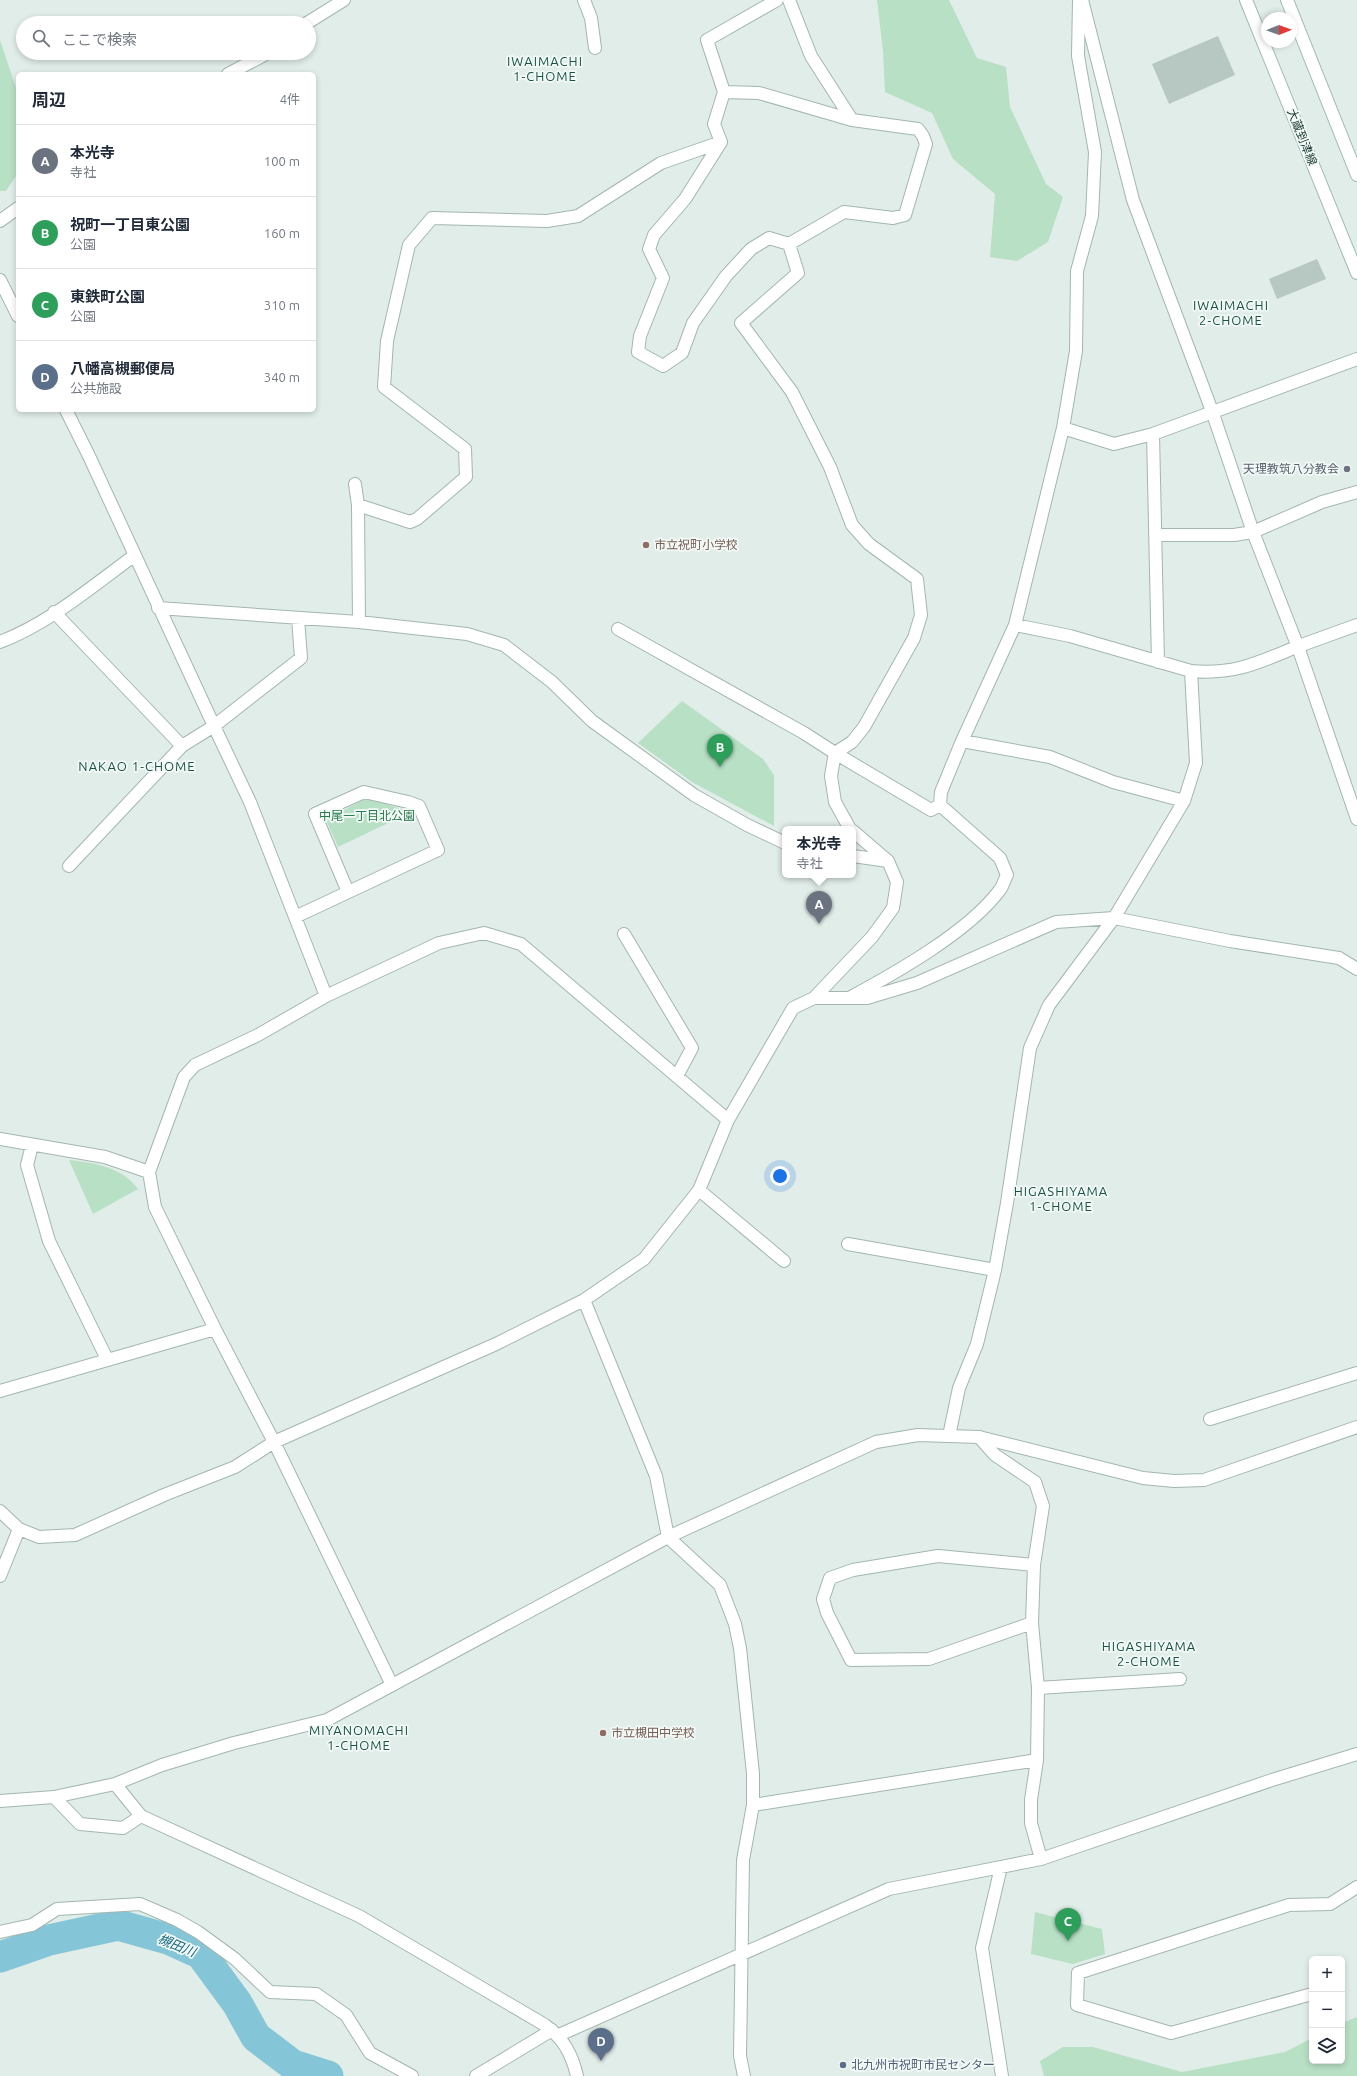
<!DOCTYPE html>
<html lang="ja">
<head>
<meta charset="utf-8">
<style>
	:root { --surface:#fff; --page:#f6f6f7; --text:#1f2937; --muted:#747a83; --line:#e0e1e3; --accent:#2563eb }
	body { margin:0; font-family:Ubuntu,"Noto Sans JP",sans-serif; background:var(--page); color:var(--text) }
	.controls { position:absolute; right:12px; bottom:12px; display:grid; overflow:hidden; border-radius:6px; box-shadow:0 2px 6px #0003 }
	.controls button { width:36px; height:36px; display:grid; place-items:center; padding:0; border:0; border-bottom:1px solid var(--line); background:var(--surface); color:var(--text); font:20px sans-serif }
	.compass { position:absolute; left:1261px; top:12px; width:36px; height:36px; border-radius:50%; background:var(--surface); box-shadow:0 2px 6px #0003; rotate:89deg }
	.you { position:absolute; left:780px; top:1176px; width:14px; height:14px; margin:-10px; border:3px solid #fff; border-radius:50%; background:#1a73e8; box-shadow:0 0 0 6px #1a73e833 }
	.badge { display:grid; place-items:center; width:26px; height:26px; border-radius:50%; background:var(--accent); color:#fff; font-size:13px; font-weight:700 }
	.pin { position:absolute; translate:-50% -33px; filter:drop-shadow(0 1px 2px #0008) }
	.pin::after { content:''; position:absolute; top:21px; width:14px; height:12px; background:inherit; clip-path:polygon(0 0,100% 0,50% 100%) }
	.popup { position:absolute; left:782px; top:826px; width:74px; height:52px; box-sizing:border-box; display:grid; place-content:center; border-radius:6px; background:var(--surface); filter:drop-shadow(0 1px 3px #0005); font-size:13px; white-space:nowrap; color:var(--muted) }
	.popup b { font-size:15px; color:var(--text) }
	.popup::after { content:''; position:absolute; left:50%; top:100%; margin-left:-8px; border:8px solid transparent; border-top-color:var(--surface) }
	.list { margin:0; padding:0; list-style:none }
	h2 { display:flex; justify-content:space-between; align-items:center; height:52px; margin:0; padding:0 16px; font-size:17px }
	h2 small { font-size:13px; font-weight:400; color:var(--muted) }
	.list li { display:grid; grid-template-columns:26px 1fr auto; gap:12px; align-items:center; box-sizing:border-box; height:72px; padding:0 16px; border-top:1px solid var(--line) }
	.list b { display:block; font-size:15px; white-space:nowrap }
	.list p { margin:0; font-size:13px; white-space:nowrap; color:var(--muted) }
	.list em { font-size:13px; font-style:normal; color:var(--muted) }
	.icon { flex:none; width:22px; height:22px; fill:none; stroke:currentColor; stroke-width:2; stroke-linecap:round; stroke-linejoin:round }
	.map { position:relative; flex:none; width:1357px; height:2076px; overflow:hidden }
	.search { position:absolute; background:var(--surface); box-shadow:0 2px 6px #0003; left:16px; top:16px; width:300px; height:44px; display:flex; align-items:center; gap:10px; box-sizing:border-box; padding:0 14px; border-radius:22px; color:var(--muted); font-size:15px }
	.panel { position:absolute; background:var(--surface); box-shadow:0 2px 6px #0003; left:16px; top:72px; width:300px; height:340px; border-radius:6px }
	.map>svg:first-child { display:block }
	.green { fill:#b8e0c5 }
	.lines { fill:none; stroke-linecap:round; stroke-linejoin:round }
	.river { stroke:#84c6d7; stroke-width:31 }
	.building { fill:#b6c8c1 }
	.minor-casing { stroke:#a3b6b0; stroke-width:14 }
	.tertiary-casing { stroke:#a3b6b0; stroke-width:14 }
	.secondary-casing { stroke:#9ebab1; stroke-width:14 }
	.minor { stroke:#fff; stroke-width:12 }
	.tertiary { stroke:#fff; stroke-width:12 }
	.secondary { stroke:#fff; stroke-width:12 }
	.worship-dot { fill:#6b7280; stroke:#f2f9f6; stroke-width:1.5 }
	.education-dot { fill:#8d6e63; stroke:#f2f9f6; stroke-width:1.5 }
	.service-dot { fill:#5c6f8a; stroke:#f2f9f6; stroke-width:1.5 }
	.labels { text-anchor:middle; stroke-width:3.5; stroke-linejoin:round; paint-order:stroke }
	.street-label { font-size:12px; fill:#204039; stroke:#f2f9f6 }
	.worship-label { font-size:12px; fill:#5b616d; stroke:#f2f9f6; text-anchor:end }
	.education-label { font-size:12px; fill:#785e54; stroke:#f2f9f6; text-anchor:start }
	.park-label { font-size:12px; fill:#267a4b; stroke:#f2f9f6 }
	.service-label { font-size:12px; fill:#4e5e75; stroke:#f2f9f6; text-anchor:start }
	.neighbourhood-label { font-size:13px; letter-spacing:1px; fill:#1a5448; stroke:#f2f9f6 }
	.water-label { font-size:13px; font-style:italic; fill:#146981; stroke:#f2f9f6 }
</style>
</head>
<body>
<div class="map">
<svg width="1357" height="2076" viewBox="0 0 1357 2076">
	<rect width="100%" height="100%" fill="#e1ede8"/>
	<path class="green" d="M877,0h72l28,58 29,9 4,40 36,77 17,13 -15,45 -31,19 -27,-4 5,-63 -42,-35 -21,-46 -47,-21 -2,-41z
		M0,40l18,54v79l-12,18h-6z
		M682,701l81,58 11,16v51l-82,-44 -54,-39z
		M367,798l44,14 -73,35 -11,-25 4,-5z
		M69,1160c26,3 53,7 69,29l-45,25z
		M1035,1912l67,17 3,25 -32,10 -42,-10z
		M1357,2017v59h-313l-4,-15 23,-14h30l89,25 103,-20 27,-14v23h30v-38z"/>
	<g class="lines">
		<path class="river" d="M0,1957l49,-17 69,-15 50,14 33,15 36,49 19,34 37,28 35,11"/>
	</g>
	<path class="building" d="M1218,36l17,39 -66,29 -17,-40z
		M1317,259l9,20 -49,20 -8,-20z"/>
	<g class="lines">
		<defs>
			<path id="minor" d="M584,0l7,18 4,30
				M789,0l22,56 41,64
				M307,23l37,-23
				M228,74l40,-21
				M724,92l35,1 93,27 66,9 5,7 3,8 -21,71 -12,3 -49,-6 -55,32 -20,-6 -18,11 -25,27 -33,47 -11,30 -19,13 -25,-14 2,-16 23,-58 -14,-29 5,-14 31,-36 36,-57 -7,-18z
				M724,92l-17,-52 70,-40
				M0,221l18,-13
				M789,244l9,29 -57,50 51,69 38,75 22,58 17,19 48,35 4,36 -7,23 -50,89 -12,15 -17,11 96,57 9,-5
				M0,280l18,36
				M66,410l23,46 125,270 -32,20 -113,120
				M1063,428l51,16 39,-10 204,-75
				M1153,434l5,228
				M355,484l3,21 1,117
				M358,505l52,17 7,-3 49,-42 -1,-28 -81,-62 3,-46 22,-96 23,-27 115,3 31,-5 83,-53 60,-21
				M1155,535h79l19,-3 69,-30 35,-10
				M158,608l201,14 108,12 37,11 48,37 40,39 102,74 53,30 38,18
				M54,612l128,134
				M298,618l3,40 -87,68 36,76 76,194
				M1015,625l55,11 121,35c45,4 68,-9 108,-25 19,-7 39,-14 58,-21
				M618,629l186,104 31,20 -4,23 4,26 15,27
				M0,642c48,-18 94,-57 135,-87
				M962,741l88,16 63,25 71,19
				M853,856l35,5
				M295,917l143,-67 -19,-44 -11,-4 -44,-10 -49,22 33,78
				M624,934l68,114 -15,28
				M851,997c46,-25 117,-65 148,-106 4,-4 5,-11 8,-16l-7,-17 -60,-53 1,-13 21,-51 53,-116 48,-197 13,-77 1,-80 15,-55 3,-64 -17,-96 1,-56
				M814,998l58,-61 21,-29 4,-26 -9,-21 -35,-30
				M0,1139l105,18 44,15
				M32,1145l-5,20 22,76 58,118
				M699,1190l85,71
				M848,1244l147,26
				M584,1300l72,176 12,61 52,48 15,39 5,24 13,126v31l-10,55 -3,196 4,20
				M0,1391l215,-62
				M1210,1419l147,-46
				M949,1436l10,-48 18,-44 18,-74 12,-67 23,-155 19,-43 65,-87 70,-117 12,-38 -5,-92
				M979,1437l16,18 40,27 8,24 -9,59 -2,58 6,65 -1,72 -6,40v23l10,36
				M0,1511l19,18 20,8 36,-2 89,-40 71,-28 39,-25 222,-98 88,-44 60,-41 55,-69 29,-70 65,-112 21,-10h53l50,-15 139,-61 58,-4 116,23 109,17 18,11
				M0,1576l19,-47
				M1032,1623l-103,36 -78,1 -24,-47 -4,-14 7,-21 23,-8 85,-14 96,9
				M392,1685l-118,-243 -59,-113 -60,-122 -6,-35 35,-95 11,-12 63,-30 68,-39 113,-53 45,-10 37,11 207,176
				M1038,1688l142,-9
				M54,1797l26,27 43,4 18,-12
				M753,1805l284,-45
				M1001,1867l-19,81 20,128
				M0,1932l32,-7 25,-16 83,-5 37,16 21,12 37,27 35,33 46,2 30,21 24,38 42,23
				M1312,1994l-141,39 -94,-28 1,-32 211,-68 41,-1 27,-17
				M559,2035l330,-146 152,-30 231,-79 85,-26
				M476,2076l76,-46"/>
			<path id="tertiary" d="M1082,0l51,200 79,211 41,121 45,115 59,172
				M115,1784l26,32 218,100 186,109c18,13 27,29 32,51
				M0,1801l54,-4 61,-13 47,-19 72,-22 93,-23 341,-183 208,-95 42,-7 61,2 164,41 31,3 30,-1 153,-53"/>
			<path id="secondary" d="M1246,0l111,273
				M1287,0l70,175"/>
		</defs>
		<use href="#minor" class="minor-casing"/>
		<use href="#tertiary" class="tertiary-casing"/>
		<use href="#secondary" class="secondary-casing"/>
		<use href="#minor" class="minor"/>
		<use href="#tertiary" class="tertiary"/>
		<use href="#secondary" class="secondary"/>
	</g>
	<circle class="worship-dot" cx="1347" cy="469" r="4"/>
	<g class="education-dot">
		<circle cx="646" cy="545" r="4"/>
		<circle cx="603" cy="1733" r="4"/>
	</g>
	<circle class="service-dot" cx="843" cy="2065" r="4"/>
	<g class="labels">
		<g class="street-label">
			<text transform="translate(1302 137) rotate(68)" y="4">大蔵到津線</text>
		</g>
		<g class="worship-label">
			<text x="1339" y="473">天理教筑八分教会</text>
		</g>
		<g class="education-label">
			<text x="654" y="549">市立祝町小学校</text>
			<text x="611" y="1737">市立槻田中学校</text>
		</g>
		<g class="park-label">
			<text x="367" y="820">中尾一丁目北公園</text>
		</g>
		<g class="service-label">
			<text x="851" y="2069">北九州市祝町市民センター</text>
		</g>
		<g class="neighbourhood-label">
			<text x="545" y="66">IWAIMACHI<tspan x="545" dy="15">1-CHOME</tspan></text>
			<text x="1231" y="310">IWAIMACHI<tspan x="1231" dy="15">2-CHOME</tspan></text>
			<text x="137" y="771">NAKAO 1-CHOME</text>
			<text x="1061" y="1196">HIGASHIYAMA<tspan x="1061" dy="15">1-CHOME</tspan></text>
			<text x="1149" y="1651">HIGASHIYAMA<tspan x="1149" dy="15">2-CHOME</tspan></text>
			<text x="359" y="1735">MIYANOMACHI<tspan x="359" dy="15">1-CHOME</tspan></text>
		</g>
		<g class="water-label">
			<text transform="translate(177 1945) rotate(22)" y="5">槻田川</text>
		</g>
	</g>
</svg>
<div class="controls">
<button>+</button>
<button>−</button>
<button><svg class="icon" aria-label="layers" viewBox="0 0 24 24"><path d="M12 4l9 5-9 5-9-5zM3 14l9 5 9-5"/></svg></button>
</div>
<svg class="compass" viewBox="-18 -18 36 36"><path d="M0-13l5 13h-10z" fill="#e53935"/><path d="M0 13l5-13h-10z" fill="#747a83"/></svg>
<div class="you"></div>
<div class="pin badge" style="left:819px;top:924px;background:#6b7280">A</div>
<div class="popup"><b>本光寺</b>寺社</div>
<div class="pin badge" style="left:720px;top:767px;background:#2e9e5b">B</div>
<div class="pin badge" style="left:1068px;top:1941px;background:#2e9e5b">C</div>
<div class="pin badge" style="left:601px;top:2061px;background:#5c6f8a">D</div>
<div class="search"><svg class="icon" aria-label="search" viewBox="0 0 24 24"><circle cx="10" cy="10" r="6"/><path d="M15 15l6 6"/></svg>ここで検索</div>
<section class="panel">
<h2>周辺<small>4件</small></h2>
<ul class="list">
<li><span class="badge" style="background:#6b7280">A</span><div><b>本光寺</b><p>寺社</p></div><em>100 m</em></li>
<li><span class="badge" style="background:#2e9e5b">B</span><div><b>祝町一丁目東公園</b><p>公園</p></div><em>160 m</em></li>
<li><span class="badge" style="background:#2e9e5b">C</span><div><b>東鉄町公園</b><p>公園</p></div><em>310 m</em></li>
<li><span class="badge" style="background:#5c6f8a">D</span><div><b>八幡高槻郵便局</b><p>公共施設</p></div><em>340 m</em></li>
</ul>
</section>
</div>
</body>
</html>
